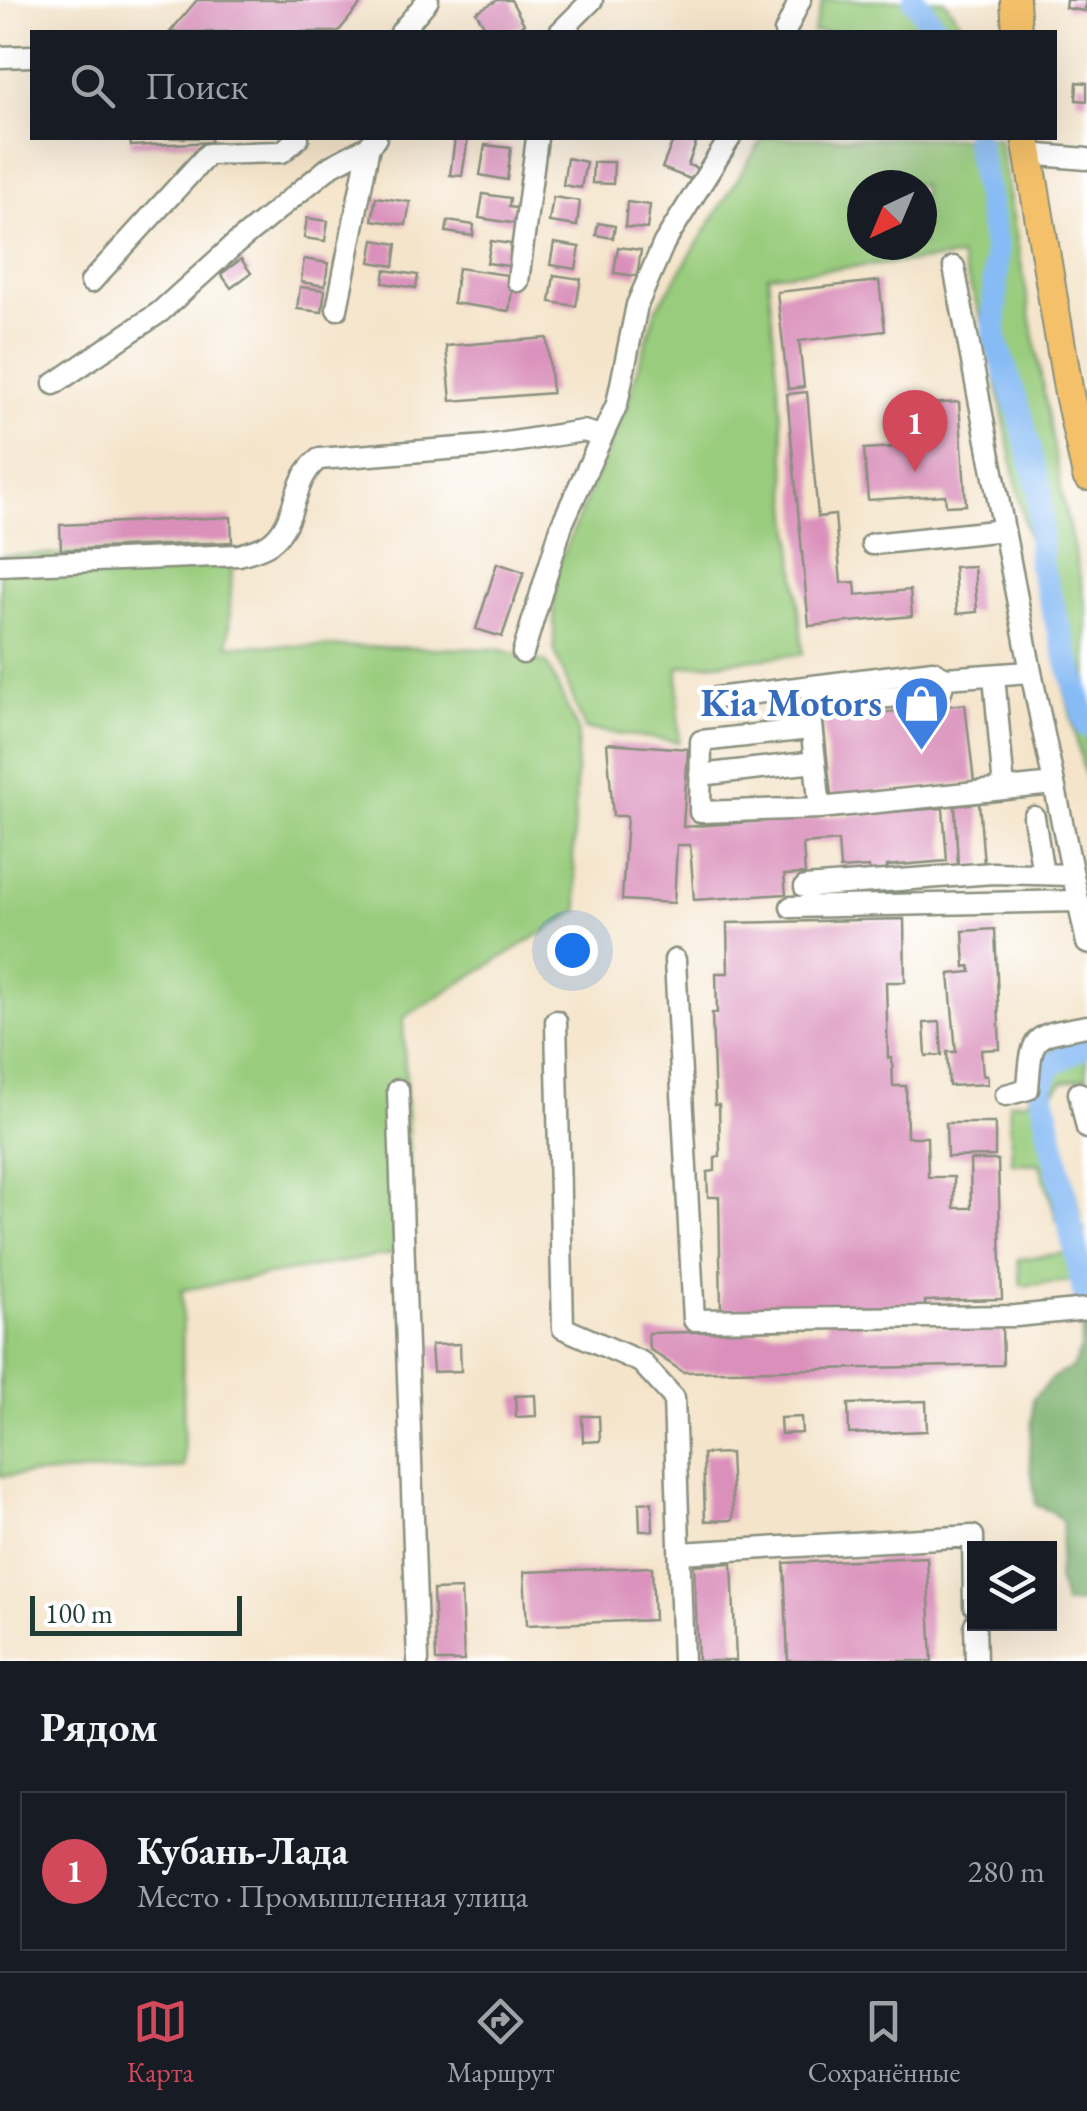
<!DOCTYPE html>
<html lang="ru">
<head>
<meta charset="utf-8">
<style>
	:root { --surface:#171b24; --page:#20242c; --text:#f1f3f6; --muted:#9ea1a6; --line:#363941; --accent:#d1495b }
	body { margin:0; font-family:"EB Garamond",serif; background:var(--page); color:var(--text) }
	.controls { position:absolute; right:30px; bottom:30px; display:grid; overflow:hidden; border-radius:0px; box-shadow:0 10px 40px #0002 }
	.controls button { width:90px; height:90px; display:grid; place-items:center; padding:0; border:0; border-bottom:2px solid var(--line); background:var(--surface); color:var(--text); font:50px sans-serif }
	.compass { position:absolute; left:847px; top:170px; width:90px; height:90px; border-radius:50%; background:var(--surface); box-shadow:0 10px 40px #0002; rotate:224deg }
	.scale { position:absolute; left:30px; bottom:25px; width:212px; box-sizing:border-box; padding-left:10px; border:5px solid #1f3d34; border-top:0; font-size:28px; line-height:35px; white-space:nowrap; color:#1f3d34; -webkit-text-stroke:8px #fff; paint-order:stroke }
	.you { position:absolute; left:572px; top:950px; width:35px; height:35px; margin:-25px; border:8px solid #fff; border-radius:50%; background:#1a73e8; box-shadow:0 0 0 15px #1a73e833 }
	.badge { display:grid; place-items:center; width:65px; height:65px; border-radius:50%; background:var(--accent); color:#fff; font-size:32px; font-weight:700 }
	.pin { position:absolute; translate:-50% -82px; filter:drop-shadow(0 2px 5px #0008) }
	.pin::after { content:''; position:absolute; top:52px; width:35px; height:30px; background:inherit; clip-path:polygon(0 0,100% 0,50% 100%) }
	.list { margin:0; padding:0; list-style:none }
	h2 { display:flex; justify-content:space-between; align-items:center; height:130px; margin:0; padding:0 40px; font-size:42px }
	h2 small { font-size:32px; font-weight:400; color:var(--muted) }
	.list li { display:grid; grid-template-columns:65px 1fr auto; gap:30px; align-items:center; box-sizing:border-box; height:160px; margin:0 20px 20px; padding:0 20px; border:2px solid var(--line); border-radius:0px }
	.list b { display:block; font-size:38px; white-space:nowrap }
	.list p { margin:0; font-size:32px; white-space:nowrap; color:var(--muted) }
	.list em { font-size:32px; font-style:normal; color:var(--muted) }
	.icon { flex:none; width:55px; height:55px; fill:none; stroke:currentColor; stroke-width:2; stroke-linecap:round; stroke-linejoin:round }
	.map { position:relative; flex:none; width:1087px; height:1661px; overflow:hidden }
	.search { position:absolute; background:var(--surface); box-shadow:0 10px 40px #0002; left:30px; right:30px; top:30px; height:110px; display:flex; align-items:center; gap:25px; box-sizing:border-box; padding:0 35px; border-radius:0px; color:var(--muted); font-size:38px }
	.sheet { height:310px; background:var(--surface) }
	nav { display:flex; justify-content:space-around; align-items:center; box-sizing:border-box; height:140px; border-top:2px solid var(--line); background:var(--surface); font-size:28px; color:var(--muted) }
	nav a { display:grid; justify-items:center; gap:5px }
	nav .on { color:var(--accent) }
	.map>svg:first-child { display:block }
	.green { fill:#99cc7d; stroke:#5c8458; stroke-width:2.5; fill-rule:evenodd }
	.forest { fill:#7ab06c; stroke:#4c7650; stroke-width:2.5 }
	.lines { fill:none; stroke-linecap:round; stroke-linejoin:round }
	.river { stroke:#87bbf5; stroke-width:25 }
	.building { fill:#da90bb }
	.minor-casing { stroke:#8a907f; stroke-width:25 }
	.highway-casing { stroke:#8a907f; stroke-width:32 }
	.minor { stroke:#fff; stroke-width:20 }
	.highway { stroke:#f4c16b; stroke-width:28 }
	.labels { text-anchor:middle; stroke-width:9; stroke-linejoin:round; paint-order:stroke }
	.shop-label { font-size:38px; font-weight:bold; fill:#366cbe; stroke:#fff; text-anchor:end }
</style>
</head>
<body>
<div class="map">
<svg width="1087" height="1661" viewBox="0 0 1087 1661">
	<rect width="100%" height="100%" fill="#fff"/>
	<filter id="ink" filterUnits="userSpaceOnUse"><feTurbulence type="fractalNoise" baseFrequency=".01" numOctaves="2"/><feDisplacementMap in="SourceGraphic" scale="20" xChannelSelector="R" yChannelSelector="G"/><feConvolveMatrix kernelMatrix="1 2 1 2 8 2 1 2 1" color-interpolation-filters="sRGB"/></filter>
	<filter id="wash" filterUnits="userSpaceOnUse"><feTurbulence type="fractalNoise" baseFrequency=".0048" numOctaves="4" result="noise"/><feDisplacementMap in="SourceGraphic" scale="40" xChannelSelector="R" yChannelSelector="G"/><feGaussianBlur stdDeviation="2.25" result="paint"/><feColorMatrix in="noise" values="0 0 0 0 0 0 0 0 0 0 0 0 0 0 0 0 0 1.4 0 .05"/><feComposite in="paint" operator="in"/></filter>
	<g filter="url(#wash)">
		<rect width="100%" height="100%" fill="#f4e4ca"/>
		<path class="green" d="M823,0h121l24,32h-155z
			M763,138h236l64,362 24,110v173l-64,-267 -36,-181 -27,-78 -192,18 35,379 -125,13 1,75 -94,-13 -31,-80v-74l71,-165 31,-100zM862,185h60v60h-60z
			M233,549l-5,96 269,4 50,14 31,68 -5,126 6,53 -176,108 10,232 -231,40 2,177 -184,9v-920z
			M1085,1036l2,41 -25,5 -10,12 29,123 -24,4 -17,-57 -28,-1 -3,-61 19,-1c11,-49 5,-53 57,-65z
			M1084,1228l3,76 -10,1 -3,-24 -53,5 -3,-27 47,-6 -5,-22z"/>
		<path class="forest" d="M1087,1321v282l-23,1 -6,-26 5,-55 -10,-11 -17,-7 -6,-45 3,-61 22,-23 17,-8 9,-19 2,-26z"/>
		<g class="lines">
			<path class="river" d="M915,0l23,32
				M976,138l20,111 -2,89 26,76 20,78v72l47,161
				M1087,1044l-37,21 -9,22 46,216"/>
		</g>
		<g id="blocks">
			<path class="building" d="M197,0h167l-26,32h-168z
				M498,0h13l13,24 -15,8h-21l-12,-20z
				M1066,0h20l-1,11 -20,-3z
				M1077,82l10,1v18l-11,-1z
				M130,138h81v4l-80,4z
				M455,138h13l-6,38 -12,-1z
				M674,138h24l-10,27 9,3 -4,12 -31,-12z
				M485,145l26,3 -4,32 -27,-5z
				M567,158l19,4 -5,26 -18,-3z
				M593,162h21l-1,22 -21,-1z
				M483,194l27,4 -1,9 12,2 -3,15 -39,-6z
				M376,197l34,5 -4,23 -34,-5z
				M553,197l27,4 -3,25 -28,-4z
				M627,202l23,3 -3,24 -22,-2z
				M307,218l21,3 -3,20 -21,-3z
				M448,221l26,4 -1,11 -27,-4z
				M598,223l17,3 -2,12 -17,-3z
				M374,240l23,4 -3,22 -24,-4z
				M491,241l20,3 -1,8 7,1 -2,14 -28,-4z
				M554,243l26,4 -4,22 -26,-4z
				M618,247l23,3 -4,26 -23,-3z
				M241,259l10,14 -20,15 -10,-14z
				M304,259l24,4 -3,23 -24,-4z
				M458,268l56,8 -5,35 -56,-8z
				M385,270l33,5 -2,13 -33,-5z
				M554,275l27,4 -5,27 -26,-4z
				M879,281l6,50 -86,10 5,46 -16,2 -11,-97z
				M300,287l25,3 -3,22 -25,-3z
				M547,338l5,55 -101,8 -5,-55z
				M807,392l11,125 17,-2 6,68 14,-1 1,13 54,-5 2,26 -103,10 -22,-232z
				M959,402l7,103 -20,1 -1,-11 -77,5 -4,-51 49,-3 -3,-41z
				M231,517l1,25 -171,8 -1,-25z
				M497,563l27,9 -22,65 -26,-8z
				M974,566l3,46 -20,2 -3,-47z
				M965,704l9,78 -143,14 -8,-77z
				M607,743l81,6 -5,78 260,-19 4,53 -60,5 1,8 -18,2 -1,-9 -29,2 -2,-28 -35,3 2,30 -21,1 2,19 -92,6 -4,-55h-13l-3,58 -52,-3 5,-84h-14z
				M979,802l5,62 -26,2 -3,-60z
				M904,919l1,63h-19l2,76h4l1,28h13l1,51h20l1,40h26v31h17l-1,-48h28l4,139 -77,2v5l-64,1 1,22 140,-3 1,39 -320,7 -34,-23 -1,-16 178,-4v-21l-105,2 -2,-113h-11l-1,-25 8,-1v-14l5,-1 -1,-51h-4l-3,-92h5l-1,-40h12l-1,-50z
				M995,929l5,120 -19,1 2,26 4,-1 1,9 -39,2 -2,-34h9l-7,-78 22,-2 -1,-6 -5,1 -2,-36z
				M940,1022l2,33 -16,1 -2,-33z
				M946,1123h49v33l-48,1z
				M460,1344l1,27 -28,1 -2,-27z
				M535,1395l1,21 -20,1 -1,-21z
				M926,1401l1,30 -78,3 -1,-30z
				M582,1416h17l1,25 -17,1z
				M801,1417l1,16 -21,1 -1,-16z
				M730,1453l3,67 -28,1 -2,-67z
				M652,1502l1,29h-13l-1,-28z
				M927,1557l5,104h-144l-4,-98z
				M732,1563l4,98h-38l-4,-96z
				M652,1567l2,53 -127,5 -3,-53z
				M461,1589l3,72h-28l-3,-71z"/>
		</g>
	</g>
	<g filter="url(#ink)">
		<use href="#blocks" fill-opacity="0" stroke="#8a907f" stroke-width="2.5"/>
		<g class="lines">
			<defs>
				<path id="minor" d="M401,32l27,-32
					M560,32l32,-32
					M785,32l15,-32
					M0,57l32,-1
					M1027,154l60,5
					M954,267l77,405 56,271
					M518,281l19,-143
					M91,282l117,-128 74,-2 16,-14
					M337,309l32,-163
					M54,384l106,-72 73,-66 98,-80 38,-20 7,-8
					M872,544l132,-14
					M0,565l239,-10c10,-3 23,-6 31,-12 29,-21 20,-63 49,-84l167,-13 97,-15 19,5
					M523,653l39,-129 55,-120 20,-99 27,-62 66,-105
					M994,675l10,114
					M716,698l217,-27 12,7 86,-6
					M809,729l-108,12 -1,71 120,-4 234,-24
					M700,775l115,-13
					M820,808l-11,-102 132,-15 4,-13
					M1034,817l9,57
					M805,887l188,-14 79,2
					M791,907l286,-6
					M675,960l19,360 322,-4 71,-7
					M556,1021l7,307 78,34 33,36 9,263
					M398,1090l20,571
					M1079,1093l8,35
					M1006,1095l22,-6c4,-57 4,-53 59,-63
					M679,1553l294,-17 1,69
					M975,1624l1,37"/>
				<path id="highway" d="M1015,0l2,32
					M1026,138l43,256 18,82"/>
			</defs>
			<use href="#minor" class="minor-casing"/>
			<use href="#highway" class="highway-casing"/>
			<use href="#minor" class="minor"/>
			<use href="#highway" class="highway"/>
		</g>
	</g>
	<defs>
		<symbol id="shop-pin" viewBox="-11 -11 22 30"><path d="M0 17L-7.5 6A9.5 9.5 0 1 1 7.5 6Z" fill="#3f7fe0" stroke="#fff"/><path d="M-5-2.5h2.3a2.7 3.5 0 0 1 5.4 0H5L5.5 6h-11ZM-1.5-2.5h3a1.5 2.3 0 0 0-3 0Z" fill="#fff"/></symbol>
	</defs>
	<g fill-rule="evenodd">
		<use href="#shop-pin" x="890" y="672" width="63" height="86"/>
	</g>
	<g class="labels">
		<g class="shop-label">
			<text x="882" y="716">Kia Motors</text>
		</g>
	</g>
</svg>
<div class="controls">
<button><svg class="icon" aria-label="layers" viewBox="0 0 24 24"><path d="M12 4l9 5-9 5-9-5zM3 14l9 5 9-5"/></svg></button>
</div>
<svg class="compass" viewBox="-18 -18 36 36"><path d="M0-13l5 13h-10z" fill="#e53935"/><path d="M0 13l5-13h-10z" fill="#9ea1a6"/></svg>
<div class="scale">100 m</div>
<div class="you"></div>
<div class="pin badge" style="left:915px;top:472px">1</div>
<div class="search"><svg class="icon" aria-label="search" viewBox="0 0 24 24"><circle cx="10" cy="10" r="6"/><path d="M15 15l6 6"/></svg>Поиск</div>
</div>
<section class="sheet">
<h2>Рядом<small></small></h2>
<ul class="list">
<li><span class="badge">1</span><div><b>Кубань-Лада</b><p>Место · Промышленная улица</p></div><em>280 m</em></li>
</ul>
</section>
<nav>
<a class="on"><svg class="icon" aria-label="map" viewBox="0 0 24 24"><path d="M3 6l6-2 6 2 6-2v14l-6 2-6-2-6 2zM9 4v14M15 6v14"/></svg>Карта</a>
<a><svg class="icon" aria-label="directions" viewBox="0 0 24 24"><path d="M12 3l9 9-9 9-9-9zM9 14v-3h6M13 9l2 2-2 2"/></svg>Маршрут</a>
<a><svg class="icon" aria-label="saved" viewBox="0 0 24 24"><path d="M7 4h10v16l-5-4-5 4z"/></svg>Сохранённые</a>
</nav>
</body>
</html>
